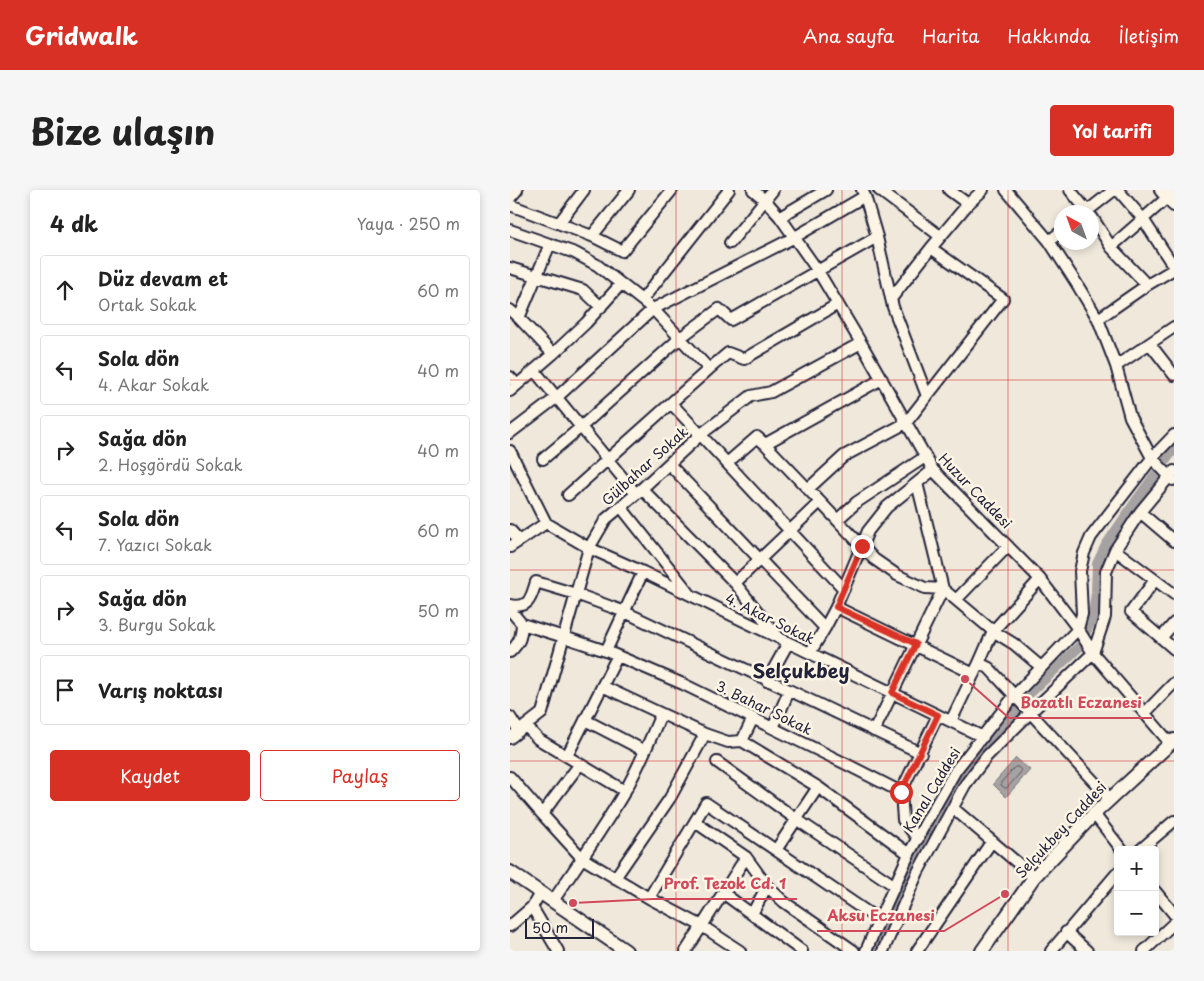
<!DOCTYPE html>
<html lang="tr">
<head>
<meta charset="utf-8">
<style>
	:root { --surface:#fff; --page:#f6f6f6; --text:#222; --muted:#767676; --line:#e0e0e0; --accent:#d93025 }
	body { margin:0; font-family:"Playpen Sans",sans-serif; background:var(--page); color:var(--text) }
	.controls { position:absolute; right:15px; bottom:15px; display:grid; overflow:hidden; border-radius:5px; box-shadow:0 2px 8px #0003 }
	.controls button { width:45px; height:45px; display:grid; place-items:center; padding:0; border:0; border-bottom:1px solid var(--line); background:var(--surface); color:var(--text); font:25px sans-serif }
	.compass { position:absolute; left:544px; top:15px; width:45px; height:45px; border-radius:50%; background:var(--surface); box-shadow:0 2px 8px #0003; rotate:319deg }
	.scale { position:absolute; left:15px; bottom:12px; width:69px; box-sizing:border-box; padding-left:5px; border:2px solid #22223b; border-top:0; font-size:14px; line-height:18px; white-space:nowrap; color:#22223b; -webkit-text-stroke:4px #fcf5e5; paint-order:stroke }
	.stop { position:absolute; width:15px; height:15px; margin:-11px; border:4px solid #d93025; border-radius:50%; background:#fff }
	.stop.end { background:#d93025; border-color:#fff; box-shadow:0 1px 5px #0008 }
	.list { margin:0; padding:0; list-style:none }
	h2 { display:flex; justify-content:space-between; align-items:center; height:65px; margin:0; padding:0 20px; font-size:21px }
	h2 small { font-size:16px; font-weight:400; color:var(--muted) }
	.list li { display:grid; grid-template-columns:32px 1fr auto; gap:15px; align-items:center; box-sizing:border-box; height:70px; margin:0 10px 10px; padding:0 10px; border:1px solid var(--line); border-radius:5px }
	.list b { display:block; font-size:19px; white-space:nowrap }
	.list p { margin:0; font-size:16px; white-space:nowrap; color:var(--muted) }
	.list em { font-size:16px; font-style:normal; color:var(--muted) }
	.actions { display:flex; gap:10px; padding:15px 20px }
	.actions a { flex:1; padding:11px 0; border:1px solid var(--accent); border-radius:5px; text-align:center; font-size:18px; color:var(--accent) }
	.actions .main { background:var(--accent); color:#fff }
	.icon { flex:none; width:28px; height:28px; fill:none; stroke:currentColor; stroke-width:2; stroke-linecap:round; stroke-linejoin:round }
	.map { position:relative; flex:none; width:664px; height:761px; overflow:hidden; border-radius:5px }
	header { display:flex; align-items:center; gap:30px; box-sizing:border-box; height:70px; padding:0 25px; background:var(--accent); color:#fff }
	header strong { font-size:24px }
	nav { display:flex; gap:28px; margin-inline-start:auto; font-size:18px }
	.intro { display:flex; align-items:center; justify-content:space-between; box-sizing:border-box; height:120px; padding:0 30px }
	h1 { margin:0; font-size:35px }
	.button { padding:12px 22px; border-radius:5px; background:var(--accent); color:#fff; font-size:18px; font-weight:700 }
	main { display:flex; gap:30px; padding:0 30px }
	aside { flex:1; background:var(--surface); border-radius:5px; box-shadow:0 2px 8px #0003 }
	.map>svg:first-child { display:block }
	.water { fill:#a6a2a2; stroke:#716f79 }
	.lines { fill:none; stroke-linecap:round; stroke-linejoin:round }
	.shore { stroke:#575564; stroke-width:1 }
	.canal { stroke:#a6a2a2; stroke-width:10 }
	.minor-casing { stroke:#22223b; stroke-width:14 }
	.major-casing { stroke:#22223b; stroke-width:16 }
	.minor { stroke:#fcf5e5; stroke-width:10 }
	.major { stroke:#fcf5e5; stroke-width:12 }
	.route { stroke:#d93025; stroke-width:6 }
	.grid { fill:none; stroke:#d62828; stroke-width:1; stroke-opacity:0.55 }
	.labels { text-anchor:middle; stroke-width:5; stroke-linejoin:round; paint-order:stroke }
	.street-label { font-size:14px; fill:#22223b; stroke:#fcf5e5 }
	.district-label { font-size:19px; font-weight:bold; fill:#22223b; stroke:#fcf5e5 }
	.leader { fill:none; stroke:#d1495b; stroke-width:2 }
	.callout-dot { fill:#d1495b; stroke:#fcf5e5; stroke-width:2 }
	.callout-label { font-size:15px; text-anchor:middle; font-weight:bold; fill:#d1495b; stroke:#fcf5e5; stroke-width:5; stroke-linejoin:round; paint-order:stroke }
</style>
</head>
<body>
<header>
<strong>Gridwalk</strong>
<nav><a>Ana sayfa</a><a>Harita</a><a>Hakkında</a><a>İletişim</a></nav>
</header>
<div class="intro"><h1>Bize ulaşın</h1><a class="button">Yol tarifi</a></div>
<main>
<aside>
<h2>4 dk<small>Yaya · 250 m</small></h2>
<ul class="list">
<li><svg class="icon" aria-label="ahead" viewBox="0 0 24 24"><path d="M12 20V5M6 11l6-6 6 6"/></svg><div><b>Düz devam et</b><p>Ortak Sokak</p></div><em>60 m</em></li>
<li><svg class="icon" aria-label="left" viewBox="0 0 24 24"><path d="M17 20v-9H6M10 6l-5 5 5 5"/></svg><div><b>Sola dön</b><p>4. Akar Sokak</p></div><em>40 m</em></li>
<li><svg class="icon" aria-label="right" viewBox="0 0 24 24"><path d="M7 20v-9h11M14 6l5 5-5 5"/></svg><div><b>Sağa dön</b><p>2. Hoşgördü Sokak</p></div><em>40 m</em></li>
<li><svg class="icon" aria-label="left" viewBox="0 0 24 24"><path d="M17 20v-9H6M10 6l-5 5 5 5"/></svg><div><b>Sola dön</b><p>7. Yazıcı Sokak</p></div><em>60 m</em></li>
<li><svg class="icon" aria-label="right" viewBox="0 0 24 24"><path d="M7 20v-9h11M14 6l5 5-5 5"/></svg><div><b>Sağa dön</b><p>3. Burgu Sokak</p></div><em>50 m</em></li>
<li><svg class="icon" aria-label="arrive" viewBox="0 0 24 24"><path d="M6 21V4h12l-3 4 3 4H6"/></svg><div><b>Varış noktası</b></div></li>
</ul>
<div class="actions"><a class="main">Kaydet</a><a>Paylaş</a></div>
</aside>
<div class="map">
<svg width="664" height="761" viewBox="0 0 664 761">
	<rect width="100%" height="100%" fill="#efe8db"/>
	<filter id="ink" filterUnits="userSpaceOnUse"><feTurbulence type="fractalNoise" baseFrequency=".02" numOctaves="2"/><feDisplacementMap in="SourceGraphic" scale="10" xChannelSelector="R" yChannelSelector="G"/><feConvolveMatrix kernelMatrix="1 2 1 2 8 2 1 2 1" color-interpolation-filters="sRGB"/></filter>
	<g filter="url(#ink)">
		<path class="water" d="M506,568l14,12 -24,27 -13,-13z"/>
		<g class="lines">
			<path class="shore" d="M505,577h3l3,3v2l-14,16h-2l-4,-3v-2z"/>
			<path class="canal" d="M363,761l38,-82 49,-89 23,-30 47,-57 49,-46 14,-30 3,-25 1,-28 9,-19 30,-44 38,-52"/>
			<defs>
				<path id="minor" d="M243,0l12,10 15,17 38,54 43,72 72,127 107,109 38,50 15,24 77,90
					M352,0l3,6 12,41 16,70 34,89
					M369,0l61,46
					M439,0l19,14
					M496,0l43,51 26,40 23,38 18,47 14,51 22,41 21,22
					M560,0l18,22
					M608,0l25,29 31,48
					M0,8l7,-8
					M0,15l82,31 30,15 50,-61
					M576,22l28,-22
					M270,27l46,-27
					M582,27l19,30 36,38
					M49,33l25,-33
					M0,40l65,23 22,12 56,44 56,60
					M82,46l37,-46
					M539,51l13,-10
					M220,53l43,-53
					M601,57l57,-50 6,-7
					M0,78l73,22 18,17
					M381,109l40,-51
					M132,110l87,-110
					M0,120l9,8 34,36
					M9,128l31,-74
					M588,129l49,-34 27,-16
					M640,154l24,31
					M606,176l58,-39
					M24,180l102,124
					M0,187l7,8
					M0,201l43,-37 33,-31 35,-39
					M161,213l173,186
					M0,243l46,-35 97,-89 142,-72 70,-41
					M255,254l117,-65
					M0,261l36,72 -36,24
					M33,269l38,-32 99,-89 39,-29 12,11 146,-83
					M217,273l30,-26 8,7 43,45 66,70 23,16 28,13 18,1 -69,142
					M159,274l156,164
					M407,293l26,106 50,42 21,13 27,23
					M132,299l93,94 43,54
					M298,299l36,-33 62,-33 97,-124 -72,-51 37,-44 15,-14
					M58,305l141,-126 19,-16 16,6 94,-55
					M111,317l69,87
					M630,322l34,29
					M327,330l20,-18 68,-45
					M36,333l43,25 54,24 340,165
					M0,340l9,10
					M605,360l59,44
					M645,390l-24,32 43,37
					M225,393l85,-81
					M446,410l52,-54
					M0,415c20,4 21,-8 26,-23l40,12 49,18 296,141
					M326,417l138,67
					M0,420l12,14c-1,14 -2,18 -12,28
					M12,434l42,13 42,14 77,33 161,79 57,29 2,28 15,19
					M652,447l12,-14
					M96,461l37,-79
					M300,463l15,-25 11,-21 32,-76 19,-24 46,-37
					M469,473l10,5 121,131
					M257,491l21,-38
					M92,496l103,48 23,8 14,-1
					M635,523l29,-30
					M0,527l9,14
					M243,528l-11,23 76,46 91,67
					M75,530l60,31
					M441,531l28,-58 14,-32 47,-52
					M16,536l12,13 87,52
					M263,538l16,-37
					M0,548l32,-25 47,-165 17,-29 30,-25 64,-59 51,-39 20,-4 90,-49
					M57,566l50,-99
					M207,572l79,57 99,67
					M0,587l32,37 40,44 67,40 53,28 38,25
					M391,602l37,-77
					M443,618l81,69
					M32,624l38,-50
					M584,624l28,36
					M185,632l51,35 21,29 -15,28
					M266,660l42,-63
					M630,660l34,-29
					M105,688l55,-80 35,-64
					M257,696l17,16 70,49
					M645,701l19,23
					M213,703l79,58
					M139,708l57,-95 173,117
					M43,711c24,-36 50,-72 72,-110 14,-24 25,-51 36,-77
					M22,717l26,44
					M0,736l22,-19 8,-14
					M556,742l21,19
					M176,761l60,-94
					M356,761l13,-31 30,-66 16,-30 31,-54 59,-75 63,-66 4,-15 -2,-43 4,-18 7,-16 61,-79 22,-23
					M373,761l35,-79 47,-87 22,-29 44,-44 62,-59 12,-36 1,-45 9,-22 25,-38 34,-41
					M407,761l75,-110
					M541,761l67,-79
					M634,761l30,-28"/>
				<path id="major" d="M651,0l13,15
					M0,682l116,79
					M472,761l52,-74 60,-63 80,-74"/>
			</defs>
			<use href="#minor" class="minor-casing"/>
			<use href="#major" class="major-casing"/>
			<use href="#minor" class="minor"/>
			<use href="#major" class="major"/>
		</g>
	</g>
	<g class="lines" filter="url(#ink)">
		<path class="route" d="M352,356l-26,61 80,37 -24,49 46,22 -37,77"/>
	</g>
	<path class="grid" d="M166,0v761M332,0v761M498,0v761M0,190h664M0,380h664M0,571h664"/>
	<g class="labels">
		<g class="street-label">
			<text transform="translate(135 276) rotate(-42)" y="5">Gülbahar Sokak</text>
			<text transform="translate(465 301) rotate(46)" y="5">Huzur Caddesi</text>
			<text transform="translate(260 429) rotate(26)" y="5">4. Akar Sokak</text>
			<text transform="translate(254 518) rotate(26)" y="5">3. Bahar Sokak</text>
			<text transform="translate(422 600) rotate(-59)" y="5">Kanal Caddesi</text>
			<text transform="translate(551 640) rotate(-47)" y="5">Selçukbey Caddesi</text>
		</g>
		<g class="district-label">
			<text x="291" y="488">Selçukbey</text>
		</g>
	</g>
	<path class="leader" d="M455 489L499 528H642M63 713L143 709H287M495 704L434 741H307"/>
	<g class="callout-dot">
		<circle cx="455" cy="489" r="5"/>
		<circle cx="63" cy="713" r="5"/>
		<circle cx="495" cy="704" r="5"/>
	</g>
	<g class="callout-label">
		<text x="571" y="518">Bozatlı Eczanesi</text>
		<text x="215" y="699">Prof. Tezok Cd. 1</text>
		<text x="371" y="731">Aksu Eczanesi</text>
	</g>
</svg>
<div class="controls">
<button>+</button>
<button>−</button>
</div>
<svg class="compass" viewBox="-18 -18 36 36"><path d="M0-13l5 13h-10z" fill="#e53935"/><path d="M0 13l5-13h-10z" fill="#767676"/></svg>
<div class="scale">50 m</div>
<div class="stop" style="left:391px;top:602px"></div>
<div class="stop end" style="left:352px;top:356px"></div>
</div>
</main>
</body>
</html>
